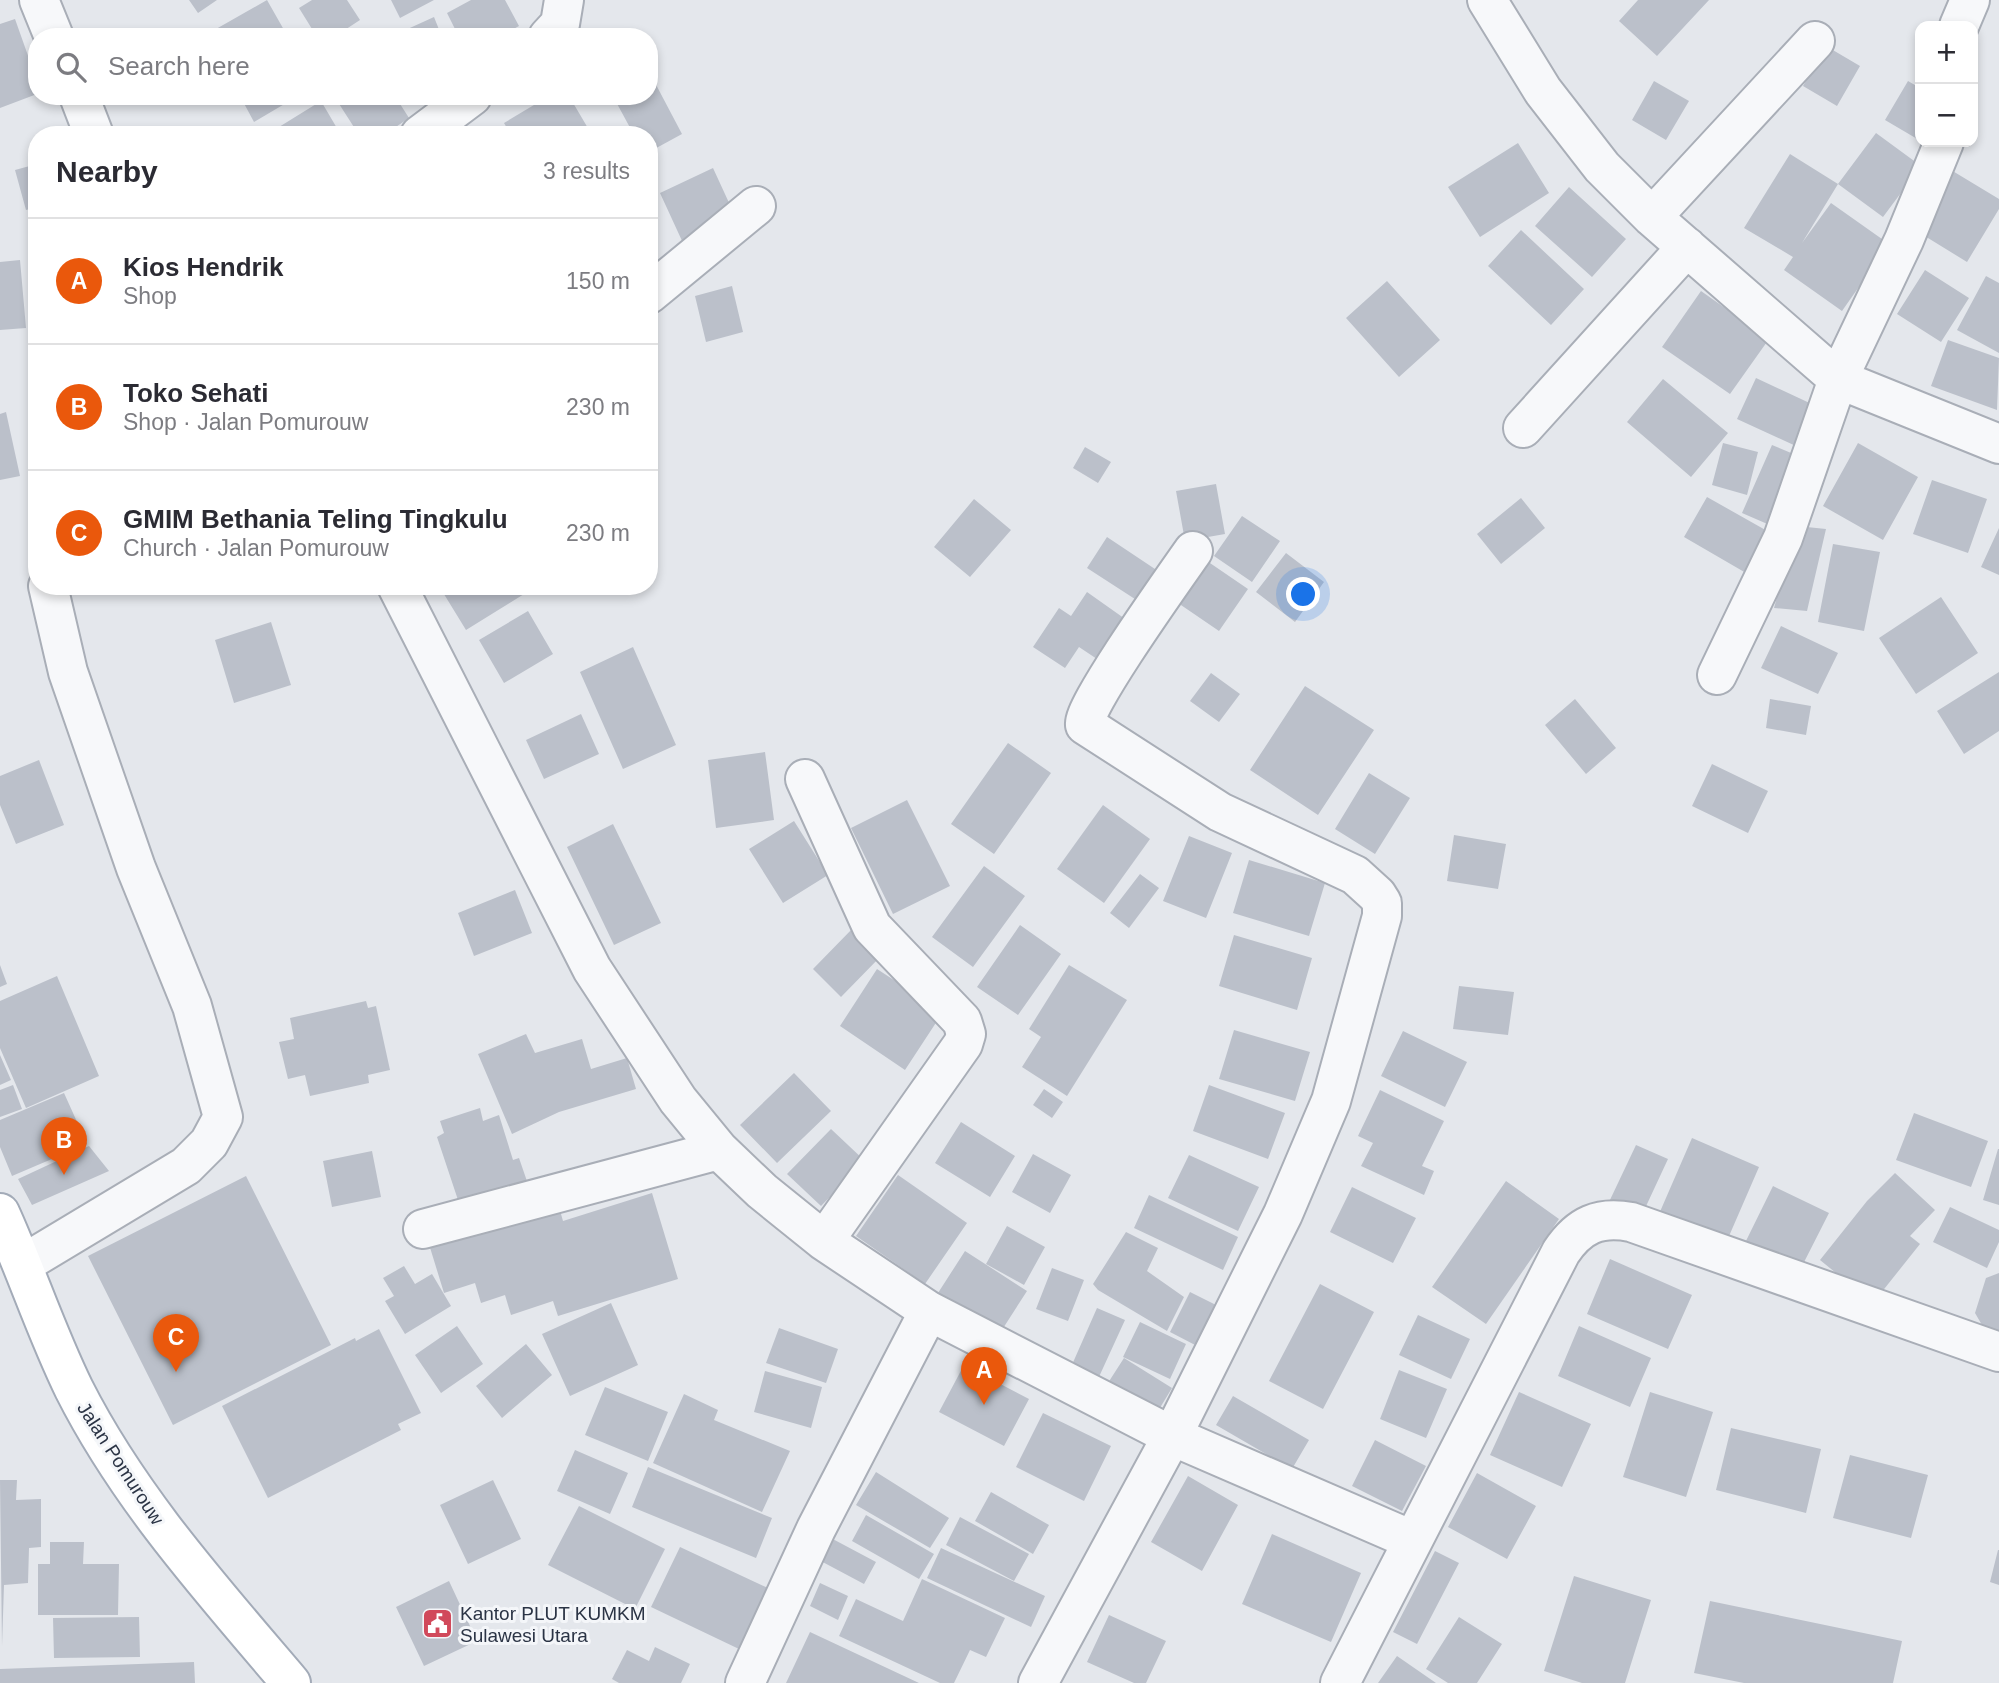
<!DOCTYPE html>
<html lang="en">
<head>
<meta charset="utf-8">
<style>
	:root { --surface:#fff; --page:#f7f7f7; --text:#2b2b33; --muted:#7c7c81; --line:#e1e1e2; --accent:#ea580c }
	body { margin:0; font-family:Helvetica,sans-serif; background:var(--page); color:var(--text) }
	.controls { position:absolute; right:21px; top:21px; display:grid; overflow:hidden; border-radius:14px; box-shadow:0 4px 10px #0003 }
	.controls button { width:63px; height:63px; display:grid; place-items:center; padding:0; border:0; border-bottom:2px solid var(--line); background:var(--surface); color:var(--text); font:35px sans-serif }
	.you { position:absolute; left:1304px; top:595px; width:24px; height:24px; margin:-18px; border:5px solid #fff; border-radius:50%; background:#1a73e8; box-shadow:0 0 0 10px #1a73e833 }
	.badge { display:grid; place-items:center; width:46px; height:46px; border-radius:50%; background:var(--accent); color:#fff; font-size:23px; font-weight:700 }
	.pin { position:absolute; translate:-50% -58px; filter:drop-shadow(0 2px 4px #0008) }
	.pin::after { content:''; position:absolute; top:37px; width:24px; height:21px; background:inherit; clip-path:polygon(0 0,100% 0,50% 100%) }
	.list { margin:0; padding:0; list-style:none }
	h2 { display:flex; justify-content:space-between; align-items:center; height:91px; margin:0; padding:0 28px; font-size:30px }
	h2 small { font-size:23px; font-weight:400; color:var(--muted) }
	.list li { display:grid; grid-template-columns:46px 1fr auto; gap:21px; align-items:center; box-sizing:border-box; height:126px; padding:0 28px; border-top:2px solid var(--line) }
	.list b { display:block; font-size:26px; white-space:nowrap }
	.list p { margin:0; font-size:23px; white-space:nowrap; color:var(--muted) }
	.list em { font-size:23px; font-style:normal; color:var(--muted) }
	.icon { flex:none; width:38px; height:38px; fill:none; stroke:currentColor; stroke-width:2; stroke-linecap:round; stroke-linejoin:round }
	.map { position:relative; flex:none; width:1999px; height:1683px; overflow:hidden }
	.search { position:absolute; background:var(--surface); box-shadow:0 4px 10px #0003; left:28px; top:28px; width:630px; height:77px; display:flex; align-items:center; gap:18px; box-sizing:border-box; padding:0 24px; border-radius:28px; color:var(--muted); font-size:26px }
	.panel { position:absolute; background:var(--surface); box-shadow:0 4px 10px #0003; left:28px; top:126px; width:630px; height:469px; border-radius:28px }
	.map>svg:first-child { display:block }
	.building { fill:#bbc0ca }
	.lines { fill:none; stroke-linecap:round; stroke-linejoin:round }
	.minor-casing { stroke:#a9aeb7; stroke-width:42 }
	.major-casing { stroke:#a3abb8; stroke-width:42 }
	.minor { stroke:#f7f8fa; stroke-width:38 }
	.major { stroke:#fff; stroke-width:38 }
	.labels { text-anchor:middle; stroke-width:6; stroke-linejoin:round; paint-order:stroke }
	.street-label { font-size:19px; fill:#2b3445; stroke:#f4f6f9 }
	.poi-label { font-size:19px; fill:#2b3445; stroke:#f4f6f9; text-anchor:start }
</style>
</head>
<body>
<div class="map">
<svg width="1999" height="1683" viewBox="0 0 1999 1683">
	<rect width="100%" height="100%" fill="#e4e7ec"/>
	<path class="building" d="M189,0h28l-19,13z
		M267,0l21,37h-86z
		M312,0h35l13,20 -26,17h-17l-18,-29z
		M391,0h43l-34,18z
		M471,0h34l14,26 -20,11h-40l-12,-24z
		M1638,0h71l-52,56 -38,-35z
		M434,17l8,20h-52z
		M15,19l22,62v13l-37,14v-84z
		M1826,46l34,20 -23,40 -34,-20z
		M653,79l29,55 -33,18v-17h-15l-19,-35 6,-4h28v-15z
		M1654,81l35,20 -23,39 -34,-20z
		M1908,81l12,7 -1,52 -34,-20z
		M240,96h58l-44,26z
		M334,96h61l14,22 -25,17h-25z
		M549,96h20l23,39h-81l-7,-12z
		M321,101l20,34h-57l-5,-8z
		M1876,133l45,33 -38,51 -45,-33z
		M1518,143l31,50 -69,44 -32,-50z
		M1790,154l48,30 -36,59 29,-40 58,41 -47,67 -58,-41 9,-13 -49,-29z
		M37,164v43l-11,3 -11,-40z
		M713,168l23,50 -53,25 -23,-50z
		M1951,170l48,29v10l-32,53 -52,-32z
		M1569,187l57,52 -34,38 -57,-51z
		M1521,230l63,59 -33,36 -63,-59z
		M20,260l6,68 -26,2v-68z
		M1925,270l44,28 -28,44 -44,-28z
		M1986,276l13,7v70l-42,-23z
		M1387,281l53,59 -41,37 -53,-59z
		M732,286l11,46 -37,10 -11,-46z
		M1701,291l68,48 -39,55 -68,-47z
		M1948,340l51,18 -2,52 -66,-24z
		M1756,378l60,28 -18,41 -61,-28z
		M1663,379l65,54 -37,44 -64,-55z
		M6,412l14,64 -20,4v-66z
		M1723,443l35,9 -11,43 -35,-10z
		M1858,443l60,34 -35,63 -60,-34z
		M1772,445l31,13 -31,68 -30,-13z
		M1085,447l26,15 -13,21 -25,-15z
		M1932,480l55,19 -19,54 -55,-19z
		M1216,484l9,50 -40,7 -9,-50z
		M1707,497l62,35 -23,41 -62,-36z
		M1521,498l24,30 -44,36 -24,-30z
		M974,499l37,31 -41,47 -36,-30z
		M1242,516l38,25 -28,41 -38,-26z
		M1797,526l29,3 -19,82 -33,-3z
		M1999,528v47l-18,-8z
		M1107,537l51,34 -20,30 -51,-33z
		M1833,544l47,8 -16,79 -46,-9z
		M1286,553l38,29 -29,40 -39,-30z
		M1207,561l41,28 -29,42 -41,-28z
		M439,586h98l-71,44z
		M1087,592l41,29 -28,40 -21,-14 -14,21 -32,-21 26,-39 12,8z
		M1941,597l37,56 -62,41 -37,-56z
		M528,611l25,43 -49,29 -25,-43z
		M271,622l20,63 -57,18 -19,-63z
		M1781,626l57,27 -20,41 -57,-26z
		M633,647l43,98 -53,24 -43,-97z
		M1999,672v59l-35,23 -27,-43z
		M1211,673l29,21 -21,28 -29,-21z
		M1305,686l69,44 -56,85 -68,-45z
		M1575,699l41,49 -30,26 -41,-49z
		M1770,699l41,7 -5,29 -40,-7z
		M581,714l18,40 -55,25 -18,-39z
		M1008,743l43,30 -57,81 -43,-30z
		M765,752l9,68 -58,8 -8,-68z
		M39,760l25,65 -48,19 -16,-39v-29z
		M1712,764l56,27 -20,42 -56,-27z
		M1369,773l41,25 -35,56 -40,-25z
		M907,800l43,86 -57,28 -42,-86z
		M1103,805l47,34 -46,64 -47,-34z
		M794,821l34,54 -45,28 -34,-54z
		M613,824l48,99 -47,22 -47,-98z
		M1454,835l52,9 -8,45 -51,-8z
		M1189,836l43,17 -26,65 -43,-17z
		M1249,860l76,23 -16,53 -76,-23z
		M984,866l41,30 -52,71 -41,-30z
		M1140,874l19,14 -30,40 -19,-15z
		M515,890l17,43 -58,23 -16,-43z
		M1020,925l41,29 -43,61 -41,-28z
		M853,928l29,27 -41,42 -28,-28z
		M1234,935l78,23 -15,52 -78,-24z
		M0,965l7,19 -7,3z
		M1069,965l58,35 -60,96 -45,-29 19,-30 -12,-8z
		M877,969l66,43 -38,58 -65,-44z
		M57,976l42,100 -73,32 -26,-60v-47z
		M1459,986l55,6 -6,43 -55,-6z
		M366,1001l2,7 8,-2 14,64 -22,5 1,8 -59,13 -5,-21 -17,4 -9,-37 15,-3 -4,-21z
		M1234,1030l76,22 -15,49 -76,-22z
		M1403,1031l64,31 -22,45 -64,-31z
		M526,1034l9,19 47,-14 9,30 36,-11 9,31 -77,23 -47,22 -34,-80z
		M0,1055l11,25 -11,5z
		M794,1073l37,38 -54,52 -37,-38z
		M13,1085l9,24 -22,8v-27z
		M1209,1085l76,28 -17,46 -75,-28z
		M1044,1089l19,13 -11,16 -19,-13z
		M1380,1090l64,31 -22,45 12,5 -10,24 -63,-29 12,-23 -15,-7z
		M64,1093l23,51 -75,32 -12,-29v-27z
		M480,1108l3,13 16,-6 14,45 6,-2 11,32 -71,13 -22,-66 7,-4 -4,-12z
		M1914,1113l74,28 -17,46 -75,-27z
		M961,1122l54,34 -25,41 -55,-34z
		M831,1129l34,32 -44,45 -34,-32z
		M1692,1138l67,29 -33,76 -67,-29z
		M1636,1145l32,14 -27,58 -32,-15z
		M89,1146l20,25 -77,34 -14,-26z
		M1998,1149h1v56l-16,-5z
		M372,1151l9,46 -49,10 -9,-46z
		M1033,1154l38,21 -21,38 -38,-21z
		M1189,1155l70,32 -21,44 -70,-33z
		M1895,1173l40,37 -25,26 10,8 -47,59 -53,-43 47,-59z
		M898,1175l69,48 -42,61 -69,-48z
		M246,1176l85,169 -158,80 -85,-169z
		M1506,1181l53,38 -73,105 -54,-37z
		M1773,1186l56,27 -31,61 -55,-27z
		M1352,1187l64,31 -23,45 -63,-31z
		M652,1193l26,86 -120,37 -5,-15 -42,14 -6,-20 -24,8 -6,-20 -31,10 -16,-52 129,-41 6,21z
		M1149,1195l89,42 -15,33 -89,-42z
		M1950,1207l49,23v12l-12,26 -54,-26z
		M1007,1226l38,21 -21,38 -38,-21z
		M1126,1232l32,16 -11,23 37,26 -17,34 -69,-41 -5,-6z
		M965,1251l62,40 -27,42 -62,-40z
		M1610,1259l82,36 -24,54 -81,-35z
		M404,1266l11,18 17,-10 19,32 -46,28 -20,-33 9,-5 -11,-18z
		M1052,1268l32,12 -16,41 -32,-12z
		M1999,1273v68l-10,-4 -14,-24 11,-35z
		M1320,1284l54,28 -51,97 -54,-28z
		M1190,1292l28,14 -21,40 -27,-14z
		M611,1303l27,62 -68,31 -28,-62z
		M1097,1308l28,12 -27,59 -27,-12z
		M1418,1315l52,24 -19,40 -52,-24z
		M1140,1322l46,22 -16,35 -47,-22z
		M457,1326l26,38 -42,29 -26,-38z
		M1579,1326l72,32 -21,49 -72,-31z
		M779,1328l59,21 -12,34 -60,-20z
		M379,1329l42,84 -23,11 3,6 -133,68 -46,-92 133,-68 1,3z
		M526,1344l26,31 -50,43 -26,-32z
		M1124,1358l48,30 -17,28 -49,-30z
		M964,1365l65,34 -25,47 -65,-34z
		M1399,1370l48,19 -21,49 -46,-19z
		M765,1371l57,16 -11,41 -57,-16z
		M605,1387l63,25 -20,49 -63,-26z
		M1519,1392l72,32 -29,63 -72,-32z
		M1650,1392l63,20 -27,85 -63,-20z
		M684,1394l34,16 -4,10 76,31 -28,61 -109,-49z
		M1233,1396l76,44 -17,29 -76,-44z
		M1043,1413l68,33 -27,55 -68,-34z
		M1731,1428l90,21 -15,64 -90,-23z
		M1375,1440l51,26 -24,45 -50,-25z
		M575,1450l53,23 -18,41 -53,-23z
		M1850,1455l78,20 -17,63 -78,-20z
		M648,1467l124,51 -16,40 -124,-51z
		M876,1472l73,46 -19,30 -74,-43z
		M1477,1473l59,33 -29,53 -59,-32z
		M1188,1476l50,29 -36,66 -51,-29z
		M0,1480h17l-1,20 25,-1v48l-12,1 -1,35 -24,2 -2,61z
		M493,1480l28,59 -53,25 -28,-59z
		M991,1492l58,33 -16,29 -58,-33z
		M579,1506l86,43 -30,60 -87,-44z
		M866,1515l68,39 -15,25 -67,-38z
		M960,1517l69,37 -15,27 -68,-36z
		M1272,1534l89,39 -30,69 -89,-38z
		M829,1537l47,25 -12,22 -47,-25z
		M50,1542h34l-1,22h36l-1,51h-80v-51h12z
		M680,1547l88,41 -29,61 -88,-42z
		M941,1548l104,48 -14,31 -104,-49z
		M1998,1550h1v35l-9,-3z
		M1435,1551l24,12 -42,81 -24,-12z
		M1574,1576l77,24 -26,83h-43l-38,-12z
		M922,1579l83,39 -19,39 -16,-7 -16,33h-14l-101,-47 17,-37 47,22z
		M449,1581l28,60 -53,25 -28,-59z
		M820,1583l28,13 -10,24 -28,-14z
		M1710,1601l192,40 -9,42h-149l-50,-10z
		M1109,1615l57,26 -20,42h-12l-47,-21z
		M139,1617l1,40 -86,1 -1,-40z
		M1459,1617l43,27 -25,39h-29l-22,-14z
		M810,1632l109,51h-133z
		M655,1647l35,17 -9,19h-62l-7,-4 15,-29 22,11z
		M1397,1656l39,27h-58z
		M194,1662l1,21h-195v-14z"/>
	<g class="lines">
		<defs>
			<path id="minor" d="M39,0l15,37
				M1487,0l56,91 59,76 50,50 186,162 161,65
				M1959,26l11,-26
				M548,37l12,-13 4,-24
				M79,96l15,39
				M420,135l52,-39
				M1652,217l163,-176
				M649,294l107,-88
				M1523,428l164,-181
				M397,586l195,383 86,131 41,50 43,41 62,50 105,70 243,125 240,104
				M1717,675l66,-137 55,-159 66,-139 40,-98
				M805,779l67,148 90,94 4,13 -3,10 -139,197
				M423,1229l296,-79
				M23,1264l163,-98 23,-23 14,-26 -31,-111 -56,-138 -68,-196 -20,-86
				M745,1683l71,-154 113,-218
				M1038,1683l134,-247 111,-222 48,-113 51,-185v-13l-5,-8 -22,-20 -135,-63 -135,-87c-4,-17 92,-151 108,-174
				M1340,1683l221,-431c18,-27 38,-36 70,-30l368,130"/>
			<path id="major" d="M0,1213c26,57 46,119 74,176 55,109 138,201 217,294"/>
		</defs>
		<use href="#minor" class="minor-casing"/>
		<use href="#major" class="major-casing"/>
		<use href="#minor" class="minor"/>
		<use href="#major" class="major"/>
	</g>
	<defs>
		<symbol id="civic-square" viewBox="-11 -11 22 22"><rect x="-9" y="-9" width="18" height="18" rx="4" fill="#d1495b" stroke="#f4f6f9"/><path d="M-.6-6.5H3V-4.5H.6V-3L4-1V1h2V6H-6V1h2V-1L-.6-3ZM-1.2 2.5V6h2.4V2.5Z" fill="#fff"/></symbol>
	</defs>
	<g fill-rule="evenodd">
		<use href="#civic-square" x="420" y="1606" width="35" height="35"/>
	</g>
	<g class="labels">
		<g class="street-label">
			<text transform="translate(121 1463) rotate(57)" y="7">Jalan Pomurouw</text>
		</g>
		<g class="poi-label">
			<text x="460" y="1620">Kantor PLUT KUMKM<tspan x="460" dy="22">Sulawesi Utara</tspan></text>
		</g>
	</g>
</svg>
<div class="controls">
<button>+</button>
<button>−</button>
</div>
<div class="you"></div>
<div class="pin badge" style="left:984px;top:1405px">A</div>
<div class="pin badge" style="left:64px;top:1175px">B</div>
<div class="pin badge" style="left:176px;top:1372px">C</div>
<div class="search"><svg class="icon" aria-label="search" viewBox="0 0 24 24"><circle cx="10" cy="10" r="6"/><path d="M15 15l6 6"/></svg>Search here</div>
<section class="panel">
<h2>Nearby<small>3 results</small></h2>
<ul class="list">
<li><span class="badge">A</span><div><b>Kios Hendrik</b><p>Shop</p></div><em>150 m</em></li>
<li><span class="badge">B</span><div><b>Toko Sehati</b><p>Shop · Jalan Pomurouw</p></div><em>230 m</em></li>
<li><span class="badge">C</span><div><b>GMIM Bethania Teling Tingkulu</b><p>Church · Jalan Pomurouw</p></div><em>230 m</em></li>
</ul>
</section>
</div>
</body>
</html>
